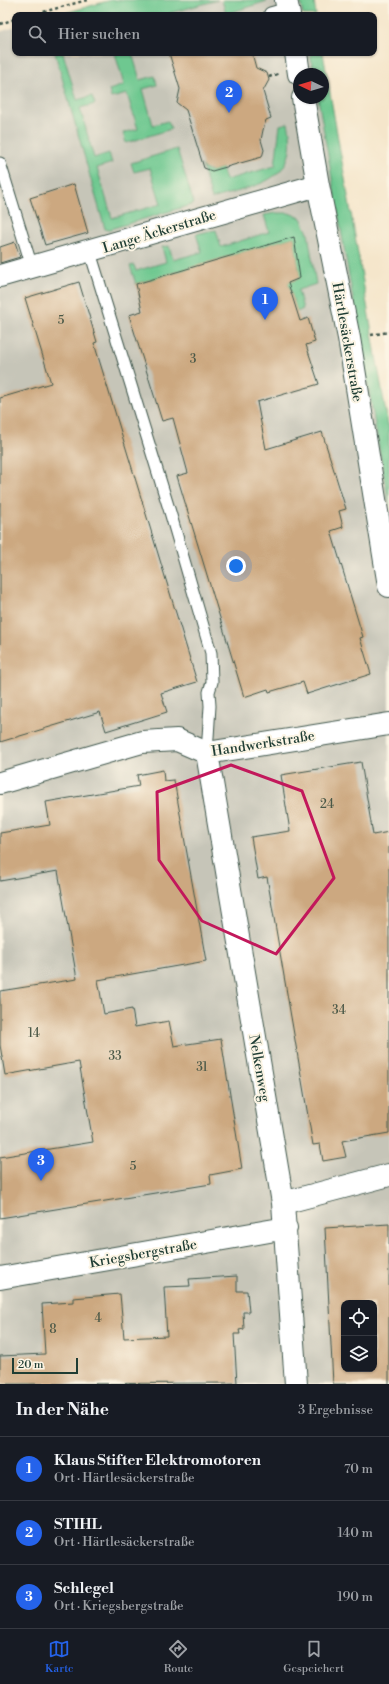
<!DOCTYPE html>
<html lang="de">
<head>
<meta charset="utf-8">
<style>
	:root { --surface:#171b24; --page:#242831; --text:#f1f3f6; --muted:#9ea1a6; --line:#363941; --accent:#2563eb }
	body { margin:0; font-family:"Libre Bodoni",serif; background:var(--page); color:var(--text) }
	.controls { position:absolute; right:12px; bottom:12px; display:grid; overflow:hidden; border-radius:8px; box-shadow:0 1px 3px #0004 }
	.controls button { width:36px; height:36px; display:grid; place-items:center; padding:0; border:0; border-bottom:1px solid var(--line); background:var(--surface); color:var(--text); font:20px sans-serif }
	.compass { position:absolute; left:293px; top:68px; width:36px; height:36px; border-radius:50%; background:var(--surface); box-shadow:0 1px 3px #0004; rotate:274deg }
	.scale { position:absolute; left:12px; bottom:10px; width:66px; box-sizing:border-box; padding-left:4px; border:2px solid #1f3d34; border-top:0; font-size:11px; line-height:14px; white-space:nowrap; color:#1f3d34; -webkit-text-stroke:3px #fcf5e5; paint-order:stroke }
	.you { position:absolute; left:236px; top:566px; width:14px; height:14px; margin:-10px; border:3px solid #fff; border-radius:50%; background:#1a73e8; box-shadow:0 0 0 6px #1a73e833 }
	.badge { display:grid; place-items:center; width:26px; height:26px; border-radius:50%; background:var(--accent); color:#fff; font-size:13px; font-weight:700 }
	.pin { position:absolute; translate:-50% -33px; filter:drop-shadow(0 1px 2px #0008) }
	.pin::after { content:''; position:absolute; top:21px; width:14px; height:12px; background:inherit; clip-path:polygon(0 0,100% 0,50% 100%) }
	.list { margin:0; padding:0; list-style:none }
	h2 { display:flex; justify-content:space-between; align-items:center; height:52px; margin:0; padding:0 16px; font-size:17px }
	h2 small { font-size:13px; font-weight:400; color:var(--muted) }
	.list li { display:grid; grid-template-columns:26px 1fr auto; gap:12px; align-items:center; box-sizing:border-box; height:64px; padding:0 16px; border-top:1px solid var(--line) }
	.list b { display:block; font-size:15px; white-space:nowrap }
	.list p { margin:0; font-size:13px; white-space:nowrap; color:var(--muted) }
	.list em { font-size:13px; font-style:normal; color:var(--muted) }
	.icon { flex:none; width:22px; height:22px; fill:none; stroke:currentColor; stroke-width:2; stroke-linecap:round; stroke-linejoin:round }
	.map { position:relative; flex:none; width:389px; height:1384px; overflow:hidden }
	.search { position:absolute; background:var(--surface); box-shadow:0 1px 3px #0004; left:12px; right:12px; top:12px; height:44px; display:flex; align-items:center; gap:10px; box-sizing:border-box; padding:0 14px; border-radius:8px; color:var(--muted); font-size:15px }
	.sheet { height:244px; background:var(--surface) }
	nav { display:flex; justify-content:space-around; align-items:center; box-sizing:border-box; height:56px; border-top:1px solid var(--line); background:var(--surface); font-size:11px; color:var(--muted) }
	nav a { display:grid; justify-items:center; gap:2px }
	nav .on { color:var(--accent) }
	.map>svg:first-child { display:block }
	.industrial { fill:#c6c5b8; fill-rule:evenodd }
	.green { fill:#6ec890; stroke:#468262 }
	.building { fill:#cca880; fill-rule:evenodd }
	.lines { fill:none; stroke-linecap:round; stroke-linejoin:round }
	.lane-casing { stroke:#3f564b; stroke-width:13 }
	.street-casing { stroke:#3f564b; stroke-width:24 }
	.path { stroke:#3f564b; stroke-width:2.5; stroke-dasharray:3 3; stroke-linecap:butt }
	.lane { stroke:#fff; stroke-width:11 }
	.street { stroke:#fff; stroke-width:22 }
	.marked { fill:none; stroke:#c2185b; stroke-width:3; stroke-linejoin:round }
	.labels { text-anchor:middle; stroke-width:4; stroke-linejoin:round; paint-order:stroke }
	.number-label { font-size:12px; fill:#4a5847 }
	.street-label { font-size:14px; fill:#1f3d34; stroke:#fcf5e5 }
</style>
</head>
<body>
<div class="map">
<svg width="389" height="1384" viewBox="0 0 389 1384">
	<rect width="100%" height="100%" fill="#fcf5e5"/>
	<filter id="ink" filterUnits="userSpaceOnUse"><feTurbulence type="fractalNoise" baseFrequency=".025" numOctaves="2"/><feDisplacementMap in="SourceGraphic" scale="8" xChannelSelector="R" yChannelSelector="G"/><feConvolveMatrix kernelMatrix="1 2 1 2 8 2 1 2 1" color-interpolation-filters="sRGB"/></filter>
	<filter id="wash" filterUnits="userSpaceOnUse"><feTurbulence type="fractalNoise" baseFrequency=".012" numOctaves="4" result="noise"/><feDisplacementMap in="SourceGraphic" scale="16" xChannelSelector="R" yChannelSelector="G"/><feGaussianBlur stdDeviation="0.9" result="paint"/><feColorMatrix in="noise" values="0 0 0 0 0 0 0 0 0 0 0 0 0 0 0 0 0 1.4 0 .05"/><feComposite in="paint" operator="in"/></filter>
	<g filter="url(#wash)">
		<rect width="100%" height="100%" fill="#f5e6cb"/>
		<path class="industrial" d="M111,0h203l2,15h-258z
			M15,27v26h308l66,377v954h-389v-1352zM299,74h24v24h-24zM344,1303h30v66h-30z"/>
		<path class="green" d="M111,0h107l-48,13v2h-112z
			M222,0h45v1l-41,13z
			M300,0h14l2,15h-13z
			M55,53h8l14,47 15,-4 3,8 -15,4 14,50 15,-5 3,10 -15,5 15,50 49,-14 -11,-36 -16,4 -3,-9 46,-14 17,55 -87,26 -2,-1z
			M115,53h17l8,27 15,-4 2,9 -14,4 10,36 15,-4 3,8 -45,14 -3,-10 15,-4 -11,-35 -16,4 -2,-8 15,-5z
			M310,53h13l66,377v75l-71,-407h5v-24h-9z
			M288,123c14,59 -33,62 -76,76l-10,-34c5,9 12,6 20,3l4,12 49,-14 5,-41z
			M275,213h14l12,5 7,15 8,51 -18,6 5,19 -6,3 -9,-29 12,-5 -6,-41 -158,47 -6,-18 4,-1 2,6 30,-9 -4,-15 7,-1 4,14 29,-8 -6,-18 20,-4 5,17 48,-15 -5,-17z"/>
		<g id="blocks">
			<path class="building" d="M169,53h83l4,15 11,5 2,7 -6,11 8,27 -5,2 -3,10 -2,10 3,10 -2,7 -50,14 -8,-3 -18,-58 -9,-7 3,-14z
				M74,184l14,49 -43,12 -15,-47z
				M294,237l6,41 -12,5 12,38 8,-3 7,24 -9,3 13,39 -62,18 9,47 56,-17 24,77 -7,2 4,16 -12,4 32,106 -3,1 11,36 -64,20 -4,-12 -34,10 -1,-3 -24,8 -67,-221 11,-3 -15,-55 -11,3 -33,-106 13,-4 -6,-27z
				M15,242l5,15 -20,6v-16z
				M79,282l18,60 -3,1 103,339 -36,11 6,19 -61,19 -6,-19 -100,30v-344l51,-15 -26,-85z
				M361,762l12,73 16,-3v301l-47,8 4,16 -23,4 -3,-17 -7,1 -46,-268 -9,2 -7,-42 39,-6 -9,-56z
				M163,770l1,11 10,-1 32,181 -108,19 6,34 28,-5 3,18 34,-6 5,25 47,-7 21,130 -32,6 1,9 -211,34v-61l93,-15 -14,-80 -74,13 -5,-30v-54l77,-12 -19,-108 -58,10v-48l50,-8 -4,-23 93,-16 -2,-11z
				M389,1224v160h-56l-8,-156zM344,1303h30v66h-30z
				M237,1276v15h10l2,21h-6l1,17 -5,1 1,4h-6l3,49 -237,1v-28l45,-2 -3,-50 31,-2v-4l47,-4 4,44 43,-2 -3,-49 26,-1 -1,-7z"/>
		</g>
	</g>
	<g filter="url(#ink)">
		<use href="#blocks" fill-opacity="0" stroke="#3f564b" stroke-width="1"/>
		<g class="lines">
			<defs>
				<path id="lane" d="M270,13l18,-5
					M0,163l32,104
					M90,252l80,260 41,141 1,29 -3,10 1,14 -3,47"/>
				<path id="street" d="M286,0l3,15
					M296,53l3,21
					M303,98l15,87 31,153 40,248
					M0,276l318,-91
					M207,753l76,450 13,181
					M0,783l142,-41 35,-2 30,13 182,-29
					M283,1203l106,-28
					M0,1278l286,-50"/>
			</defs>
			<use href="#lane" class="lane-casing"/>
			<use href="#street" class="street-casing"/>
			<path class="path" d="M32,15l55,-15
				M0,24l15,-5
				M269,77l9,-3
				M371,335l18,-3"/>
			<use href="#lane" class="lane"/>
			<use href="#street" class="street"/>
		</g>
	</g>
	<path class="marked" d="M231,765l71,26 32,87 -58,76 -74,-33 -43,-61 -2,-68z"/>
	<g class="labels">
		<g class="number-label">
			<text x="61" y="324">5</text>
			<text x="193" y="363">3</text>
			<text x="327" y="808">24</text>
			<text x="339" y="1014">34</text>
			<text x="34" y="1037">14</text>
			<text x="115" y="1060">33</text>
			<text x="202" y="1071">31</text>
			<text x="133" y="1170">5</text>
			<text x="98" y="1322">4</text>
			<text x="53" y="1333">8</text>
		</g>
		<g class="street-label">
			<text transform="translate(159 231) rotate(-17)" y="5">Lange Äckerstraße</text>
			<text transform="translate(348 342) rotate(80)" y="5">Härtlesäckerstraße</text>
			<text transform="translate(263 743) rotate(-9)" y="5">Handwerkstraße</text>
			<text transform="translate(260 1068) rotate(80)" y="5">Nelkenweg</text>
			<text transform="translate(143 1253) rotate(-10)" y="5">Kriegsbergstraße</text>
		</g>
	</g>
</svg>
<div class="controls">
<button><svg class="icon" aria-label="locate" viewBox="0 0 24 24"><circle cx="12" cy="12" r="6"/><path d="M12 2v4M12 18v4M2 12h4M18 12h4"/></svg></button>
<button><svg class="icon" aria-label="layers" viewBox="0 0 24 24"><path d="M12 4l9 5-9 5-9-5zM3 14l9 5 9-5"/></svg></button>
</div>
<svg class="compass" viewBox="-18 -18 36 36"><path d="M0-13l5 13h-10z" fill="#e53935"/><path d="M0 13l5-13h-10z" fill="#9ea1a6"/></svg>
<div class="scale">20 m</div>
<div class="you"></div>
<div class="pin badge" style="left:265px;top:320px">1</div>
<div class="pin badge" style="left:229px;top:113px">2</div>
<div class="pin badge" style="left:41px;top:1181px">3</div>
<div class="search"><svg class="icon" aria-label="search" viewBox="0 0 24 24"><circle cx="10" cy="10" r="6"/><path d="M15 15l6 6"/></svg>Hier suchen</div>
</div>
<section class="sheet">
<h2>In der Nähe<small>3 Ergebnisse</small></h2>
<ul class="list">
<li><span class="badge">1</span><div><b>Klaus Stifter Elektromotoren</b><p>Ort · Härtlesäckerstraße</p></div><em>70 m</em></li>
<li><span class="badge">2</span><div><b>STIHL</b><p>Ort · Härtlesäckerstraße</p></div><em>140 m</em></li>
<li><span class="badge">3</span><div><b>Schlegel</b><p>Ort · Kriegsbergstraße</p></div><em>190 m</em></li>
</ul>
</section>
<nav>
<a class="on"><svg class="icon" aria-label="map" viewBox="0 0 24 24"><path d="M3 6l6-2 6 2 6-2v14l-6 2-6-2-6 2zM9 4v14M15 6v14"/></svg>Karte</a>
<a><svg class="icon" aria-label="directions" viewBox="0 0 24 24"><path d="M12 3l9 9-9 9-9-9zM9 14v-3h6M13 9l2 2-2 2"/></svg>Route</a>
<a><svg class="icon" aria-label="saved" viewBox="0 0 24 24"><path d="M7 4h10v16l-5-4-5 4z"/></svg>Gespeichert</a>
</nav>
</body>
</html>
